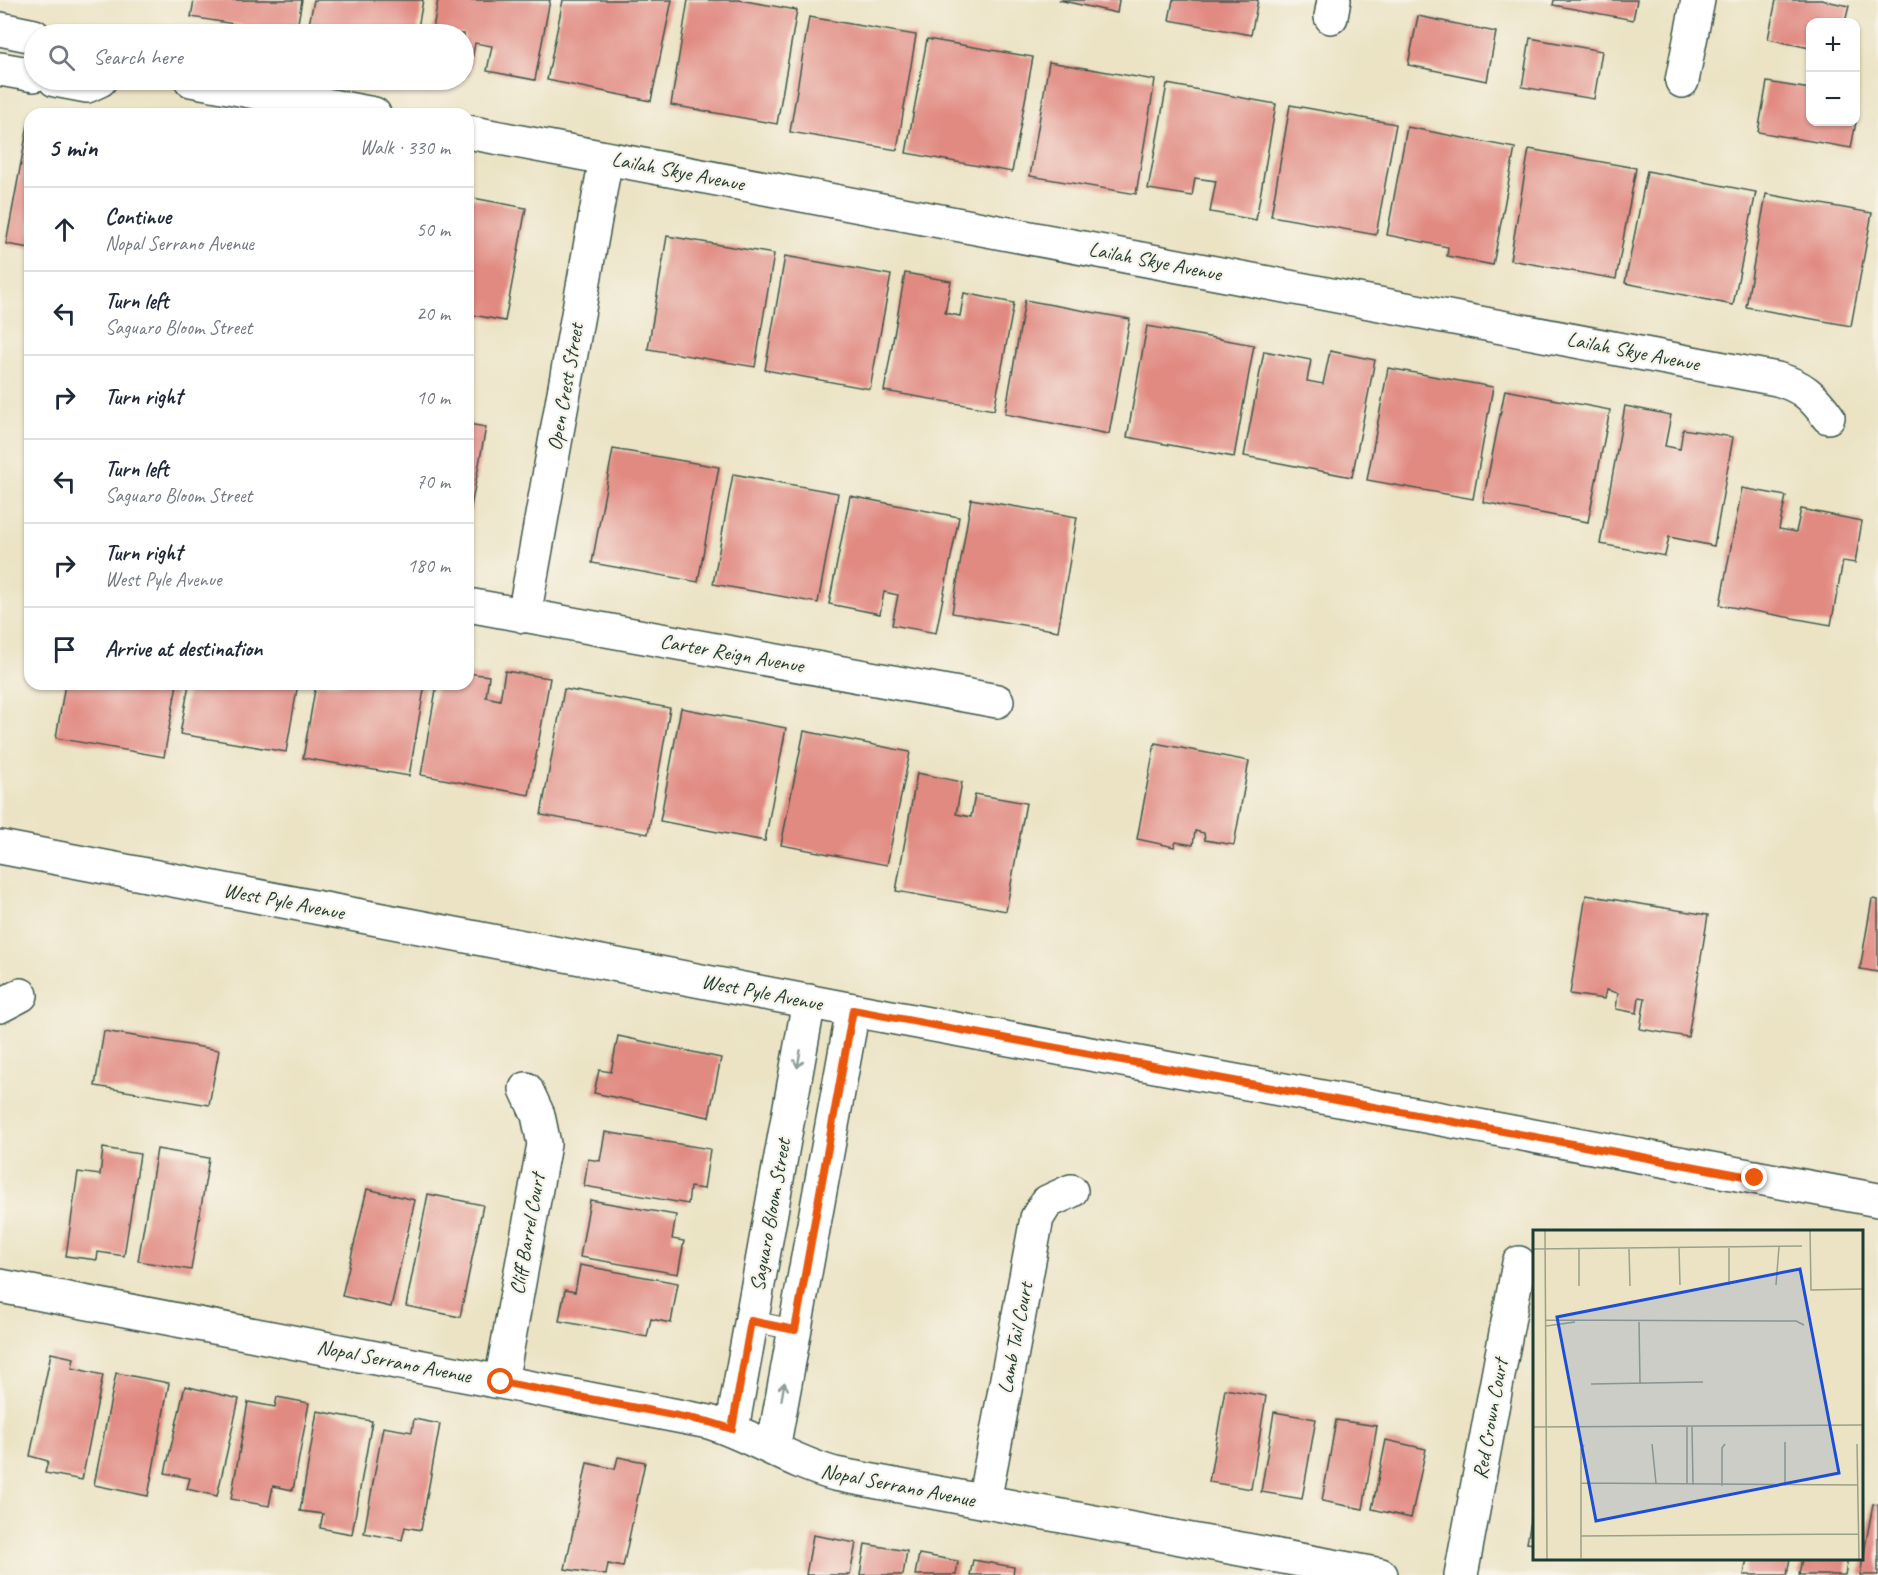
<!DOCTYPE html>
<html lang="en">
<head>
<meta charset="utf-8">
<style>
	:root { --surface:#fff; --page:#f6f6f7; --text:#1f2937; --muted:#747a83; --line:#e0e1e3 }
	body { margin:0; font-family:Caveat,sans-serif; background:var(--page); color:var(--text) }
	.controls { position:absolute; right:18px; top:18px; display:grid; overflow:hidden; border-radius:12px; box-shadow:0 2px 4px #0004 }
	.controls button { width:54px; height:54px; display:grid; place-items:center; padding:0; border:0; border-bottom:2px solid var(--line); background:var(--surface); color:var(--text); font:30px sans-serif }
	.stop { position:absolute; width:18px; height:18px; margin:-14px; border:4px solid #ea580c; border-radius:50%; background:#fff }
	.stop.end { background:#ea580c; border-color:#fff; box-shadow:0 2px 6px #0008 }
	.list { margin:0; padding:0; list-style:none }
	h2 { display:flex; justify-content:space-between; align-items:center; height:78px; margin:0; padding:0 24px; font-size:26px }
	h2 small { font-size:20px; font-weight:400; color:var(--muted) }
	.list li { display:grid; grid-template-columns:39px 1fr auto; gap:18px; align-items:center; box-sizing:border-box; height:84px; padding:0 24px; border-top:2px solid var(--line) }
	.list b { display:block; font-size:22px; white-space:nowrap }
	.list p { margin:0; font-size:20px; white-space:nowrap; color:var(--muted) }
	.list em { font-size:20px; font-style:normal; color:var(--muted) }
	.icon { flex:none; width:33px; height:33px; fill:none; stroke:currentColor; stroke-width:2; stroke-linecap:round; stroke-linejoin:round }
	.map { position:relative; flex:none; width:1878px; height:1575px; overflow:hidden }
	.search { position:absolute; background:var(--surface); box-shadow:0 2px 4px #0004; left:24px; top:24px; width:450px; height:66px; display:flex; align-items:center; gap:15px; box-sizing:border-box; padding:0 21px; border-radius:33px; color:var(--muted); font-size:22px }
	.panel { position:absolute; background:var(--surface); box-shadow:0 2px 4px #0004; left:24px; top:108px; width:450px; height:582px; border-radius:18px }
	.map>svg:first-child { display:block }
	.building { fill:#e18a82 }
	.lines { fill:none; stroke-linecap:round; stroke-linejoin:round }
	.lane-casing { stroke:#3e564a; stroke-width:22 }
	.street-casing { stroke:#3e564a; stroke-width:36 }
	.secondary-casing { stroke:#3e564a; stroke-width:36 }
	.lane { stroke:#fff; stroke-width:20 }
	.street { stroke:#fff; stroke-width:33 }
	.secondary { stroke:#fff; stroke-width:33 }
	.oneway { stroke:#8f9e9a }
	.route { stroke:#ea580c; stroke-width:8 }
	.labels { text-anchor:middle; stroke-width:4.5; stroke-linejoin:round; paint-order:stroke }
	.street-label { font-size:21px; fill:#1f3d34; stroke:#f7f3e8 }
	.inset-road { fill:none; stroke:#99a18a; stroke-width:1.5 }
	.view { fill:#1d4ed8; fill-opacity:0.15; stroke:#1d4ed8; stroke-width:3 }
	.inset-edge { fill:none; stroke:#1f3d34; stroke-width:3 }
</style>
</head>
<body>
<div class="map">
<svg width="1878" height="1575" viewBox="0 0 1878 1575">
	<rect width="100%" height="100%" fill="#f7f3e8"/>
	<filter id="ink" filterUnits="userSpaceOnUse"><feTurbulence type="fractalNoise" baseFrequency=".0167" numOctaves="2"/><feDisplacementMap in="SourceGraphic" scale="12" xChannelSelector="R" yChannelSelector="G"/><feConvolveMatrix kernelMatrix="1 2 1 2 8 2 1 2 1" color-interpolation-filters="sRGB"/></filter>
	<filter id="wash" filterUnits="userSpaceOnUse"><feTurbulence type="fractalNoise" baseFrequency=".008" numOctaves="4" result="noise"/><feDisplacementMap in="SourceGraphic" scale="24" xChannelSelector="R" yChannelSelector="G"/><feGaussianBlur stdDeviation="1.35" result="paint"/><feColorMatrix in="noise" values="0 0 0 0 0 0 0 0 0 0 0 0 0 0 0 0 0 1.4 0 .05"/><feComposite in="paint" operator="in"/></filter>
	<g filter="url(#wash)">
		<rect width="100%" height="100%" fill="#ebe3c4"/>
		<g id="blocks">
			<path class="building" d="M194,0h108l-6,34 -105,-17z
				M314,0h109l-6,34h-110z
				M438,0h112l-15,80 -48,-9 5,-25 -17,-3 -6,33 -5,-1v-41h-32z
				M563,0h109l-21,101 -104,-21z
				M688,0h51l58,10 -20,114 -106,-19z
				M1059,0h60l-2,13z
				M1173,0h85l-7,35 -82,-15z
				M1554,0h83l-4,20 -80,-15z
				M1776,0h45l28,6 -4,16h-35v26l-42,-9z
				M1418,16l78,16 -9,49 -79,-16z
				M809,17l107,18 -19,115 -107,-18z
				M1530,38l72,13 -8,48 -72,-12z
				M927,39l106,18 -21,115 -106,-19z
				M1049,62l106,18 -19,114 -106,-18z
				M1767,82l43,7v33h46l-5,26 -93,-16z
				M1167,84l109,20 -20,116 -46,-8 6,-31 -21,-3 -3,18 -44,-7z
				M1290,105l106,19 -20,111 -105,-19z
				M28,125h2v123l-24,-4z
				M1407,127l108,21 -22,117 -46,-9 1,-9 -61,-12z
				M1529,149l107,19 -20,111 -106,-19z
				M1647,171l109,21 -23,113 -108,-22z
				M1766,194l106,19 -21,113 -105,-19z
				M468,197l58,11 -21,113 -37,-7z
				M667,236l107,18 -19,113 -107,-18z
				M785,256l106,19 -21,114 -105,-19z
				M905,273l46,8 -6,32 15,3 4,-23 50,10 -20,107 -110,-19z
				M1025,300l105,19 -21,115 -104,-20z
				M1147,326l107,19 -20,112 -107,-20z
				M1264,351l47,9 -4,21 16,3 7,-33 45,9 -23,117 -108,-21z
				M1388,368l105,19 -20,112 -106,-19z
				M1505,390l105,20 -22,112 -105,-20z
				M1625,406l46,9 -6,31 15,3 3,-20 50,8 -19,109 -45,-9 -4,19 -65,-12z
				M468,424l18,3 -17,91h-1z
				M613,449l106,18 -21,115 -106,-19z
				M733,474l105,19 -20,110 -105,-19z
				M1742,488l44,8 -7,33 17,3 5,-23 61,12 -7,42 -12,-2 -12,64 -111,-20z
				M850,496l109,21 -23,116 -44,-8 6,-30 -14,-3 -4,22 -51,-10z
				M971,499l106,18 -19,114 -106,-18z
				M505,671l45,7 -21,117 -108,-20 16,-91h31v-11l21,3 -3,21 14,3z
				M65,684h112l-13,73 -108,-19z
				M189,684h109l-12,68 -106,-18z
				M316,684h109l-16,92 -106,-18z
				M564,689l106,19 -22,126 -107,-19z
				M681,708l105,20 -21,113 -105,-20z
				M804,731l106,21 -23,113 -106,-20z
				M1155,743l94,18 -15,84 -29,-5 -1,-7 -9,-2 -2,14 -17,-3 -2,5 -37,-8z
				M917,773l45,9 -6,32 15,3 4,-23 51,9 -20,108 -110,-20z
				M1586,895l122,20 -20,122 -48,-8 5,-31 -6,-1 -2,16 -21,-4 2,-16 -12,-3 -2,9 -34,-5z
				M1872,899l6,1v72l-18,-3z
				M104,1031l115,19 -10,55 -114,-19z
				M618,1036l103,22 -12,59 -115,-24 5,-23 12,2z
				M605,1132l105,17 -6,40 -14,-2 -2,17 -104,-18 4,-27 12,2z
				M103,1148l37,6 -16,102 -26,-4 -1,8 -31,-4 12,-84 22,3z
				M157,1149l52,9 -18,112 -53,-9z
				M367,1189l48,11 -24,107 -49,-11z
				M428,1194l55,11 -23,112 -54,-11z
				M590,1200l86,15 -4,24 12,2 -6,33 -98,-17z
				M580,1265l98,18 -7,40 -20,-4 -4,18 -88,-16 6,-31 10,2z
				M51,1353l23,5 -2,10 31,7 -21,105 -37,-7 3,-12 -18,-5z
				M116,1373l53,10 -21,113 -54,-11z
				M185,1386l54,13 -22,97 -30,-7 3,-11 -25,-5z
				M1225,1389l41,7 -15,93 -42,-7z
				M277,1397l32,6 -16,87 -20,-4 -4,20 -38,-7 17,-97 27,5z
				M317,1411l55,10 -20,113 -32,-6 3,-14 -23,-3z
				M1274,1412l42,7 -14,80 -41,-7z
				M414,1419l26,5 -19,106 -16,-3 -3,13 -38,-7 19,-106 29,5z
				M1336,1420l41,6 -14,83 -41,-8z
				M1386,1440l40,9 -15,69 -39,-9z
				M618,1457l27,5 -22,105 -15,-3 -2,11 -41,-6 22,-106 28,6z
				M1873,1504l5,1v70h-18z
				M1533,1510h1v34l-7,-1z
				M813,1535l43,8 -6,32h-44z
				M865,1544l42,7 -4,24h-43z
				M919,1554l39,7 -2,14h-41z
				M1747,1558h43l-3,17h-43z
				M1802,1558h46l-3,17h-46z
				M973,1560l41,7 -1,8h-43z"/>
		</g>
	</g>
	<g filter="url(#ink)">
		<use href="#blocks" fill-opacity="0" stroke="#3e564a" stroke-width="1.5"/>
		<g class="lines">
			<defs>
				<path id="lane" d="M751,1321l44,9"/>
				<path id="street" d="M1331,17l3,-17
					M0,29l34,7
					M0,69l34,6
					M55,80l32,6 13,-6
					M191,80l183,34
					M1682,81l16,-81
					M468,132l1309,247c25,7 36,17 51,38
					M468,605l529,96
					M524,616l82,-458
					M0,1006l21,-11
					M0,1286l709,136c44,14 82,40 126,52l546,101
					M501,1382l43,-238 -6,-29 -12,-26
					M732,1429l77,-428
					M773,1449l80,-439
					M984,1502l53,-284 10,-16 24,-11
					M1461,1575l58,-312"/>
				<path id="secondary" d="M0,847l853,163 1025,190"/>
			</defs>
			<use href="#lane" class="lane-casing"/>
			<use href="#street" class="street-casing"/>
			<use href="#secondary" class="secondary-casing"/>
			<use href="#lane" class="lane"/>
			<use href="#street" class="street"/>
			<use href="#secondary" class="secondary"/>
		</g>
		<defs><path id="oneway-shaft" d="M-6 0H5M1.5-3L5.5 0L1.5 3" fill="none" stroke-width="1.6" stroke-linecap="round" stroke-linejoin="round" transform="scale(1.5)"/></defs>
		<g class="oneway">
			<use href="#oneway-shaft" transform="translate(799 1059) rotate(100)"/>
			<use href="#oneway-shaft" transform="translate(783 1391) rotate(-80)"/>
		</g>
	</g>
	<g class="lines" filter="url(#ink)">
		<path class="route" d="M501,1382l208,40 23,7 19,-108 44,9 58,-320 902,168"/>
	</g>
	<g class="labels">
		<g class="street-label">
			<text transform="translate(678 171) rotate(11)" y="7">Lailah Skye Avenue</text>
			<text transform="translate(1155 261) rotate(11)" y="7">Lailah Skye Avenue</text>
			<text transform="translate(1633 351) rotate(11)" y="7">Lailah Skye Avenue</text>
			<text transform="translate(565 387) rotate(-80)" y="7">Open Crest Street</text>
			<text transform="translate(732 653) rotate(10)" y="7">Carter Reign Avenue</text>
			<text transform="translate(284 901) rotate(11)" y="7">West Pyle Avenue</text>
			<text transform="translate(762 992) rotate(11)" y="7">West Pyle Avenue</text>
			<text transform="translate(770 1215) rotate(-80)" y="7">Saguaro Bloom Street</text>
			<text transform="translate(527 1234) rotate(-80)" y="7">Cliff Barrel Court</text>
			<text transform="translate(1015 1338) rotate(-79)" y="7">Lamb Tail Court</text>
			<text transform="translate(394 1361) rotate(11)" y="7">Nopal Serrano Avenue</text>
			<text transform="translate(1490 1419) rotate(-80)" y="7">Red Crown Court</text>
			<text transform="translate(898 1485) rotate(11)" y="7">Nopal Serrano Avenue</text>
		</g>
	</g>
	<g transform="translate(1533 1230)">
		<rect width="330" height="330" fill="#ebe3c4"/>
		<path class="inset-road" d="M12,1l2,328M277,1l1,59 52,-1M196,17v38M96,18l1,38M146,18l1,37M0,19l269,-3M46,19v37M243,55l3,-38M12,90l251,1 8,4M106,92l1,61M13,96l29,-4M58,154l112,-2M154,196v57M159,196l1,59M0,197l330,-2M252,212v44M119,214l4,39M324,214l2,115M48,253l277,2M189,256v-38l3,-4M48,306l278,-2M48,328v-109l3,-4"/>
		<path class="view" d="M267,39l39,204 -243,48 -39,-204z"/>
		<rect width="330" height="330" class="inset-edge"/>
	</g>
</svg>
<div class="controls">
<button>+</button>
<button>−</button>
</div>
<div class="stop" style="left:501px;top:1382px"></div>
<div class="stop end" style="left:1755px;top:1178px"></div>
<div class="search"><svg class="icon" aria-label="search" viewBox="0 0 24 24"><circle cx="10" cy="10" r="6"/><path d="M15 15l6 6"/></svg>Search here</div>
<section class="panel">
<h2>5 min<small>Walk · 330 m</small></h2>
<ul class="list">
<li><svg class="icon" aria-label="ahead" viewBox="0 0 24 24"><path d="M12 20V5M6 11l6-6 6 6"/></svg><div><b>Continue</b><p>Nopal Serrano Avenue</p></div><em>50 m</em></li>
<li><svg class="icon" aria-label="left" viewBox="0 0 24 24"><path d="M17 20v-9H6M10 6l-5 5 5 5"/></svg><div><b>Turn left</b><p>Saguaro Bloom Street</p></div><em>20 m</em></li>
<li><svg class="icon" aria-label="right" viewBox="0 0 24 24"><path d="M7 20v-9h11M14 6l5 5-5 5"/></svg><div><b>Turn right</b></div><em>10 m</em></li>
<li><svg class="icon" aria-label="left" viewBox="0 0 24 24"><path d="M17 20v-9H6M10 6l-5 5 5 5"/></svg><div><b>Turn left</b><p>Saguaro Bloom Street</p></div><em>70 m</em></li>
<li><svg class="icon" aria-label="right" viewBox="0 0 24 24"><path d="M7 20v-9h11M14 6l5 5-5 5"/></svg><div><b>Turn right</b><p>West Pyle Avenue</p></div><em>180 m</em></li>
<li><svg class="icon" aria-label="arrive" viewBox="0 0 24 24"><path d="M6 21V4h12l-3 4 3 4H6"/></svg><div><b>Arrive at destination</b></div></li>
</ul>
</section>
</div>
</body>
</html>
